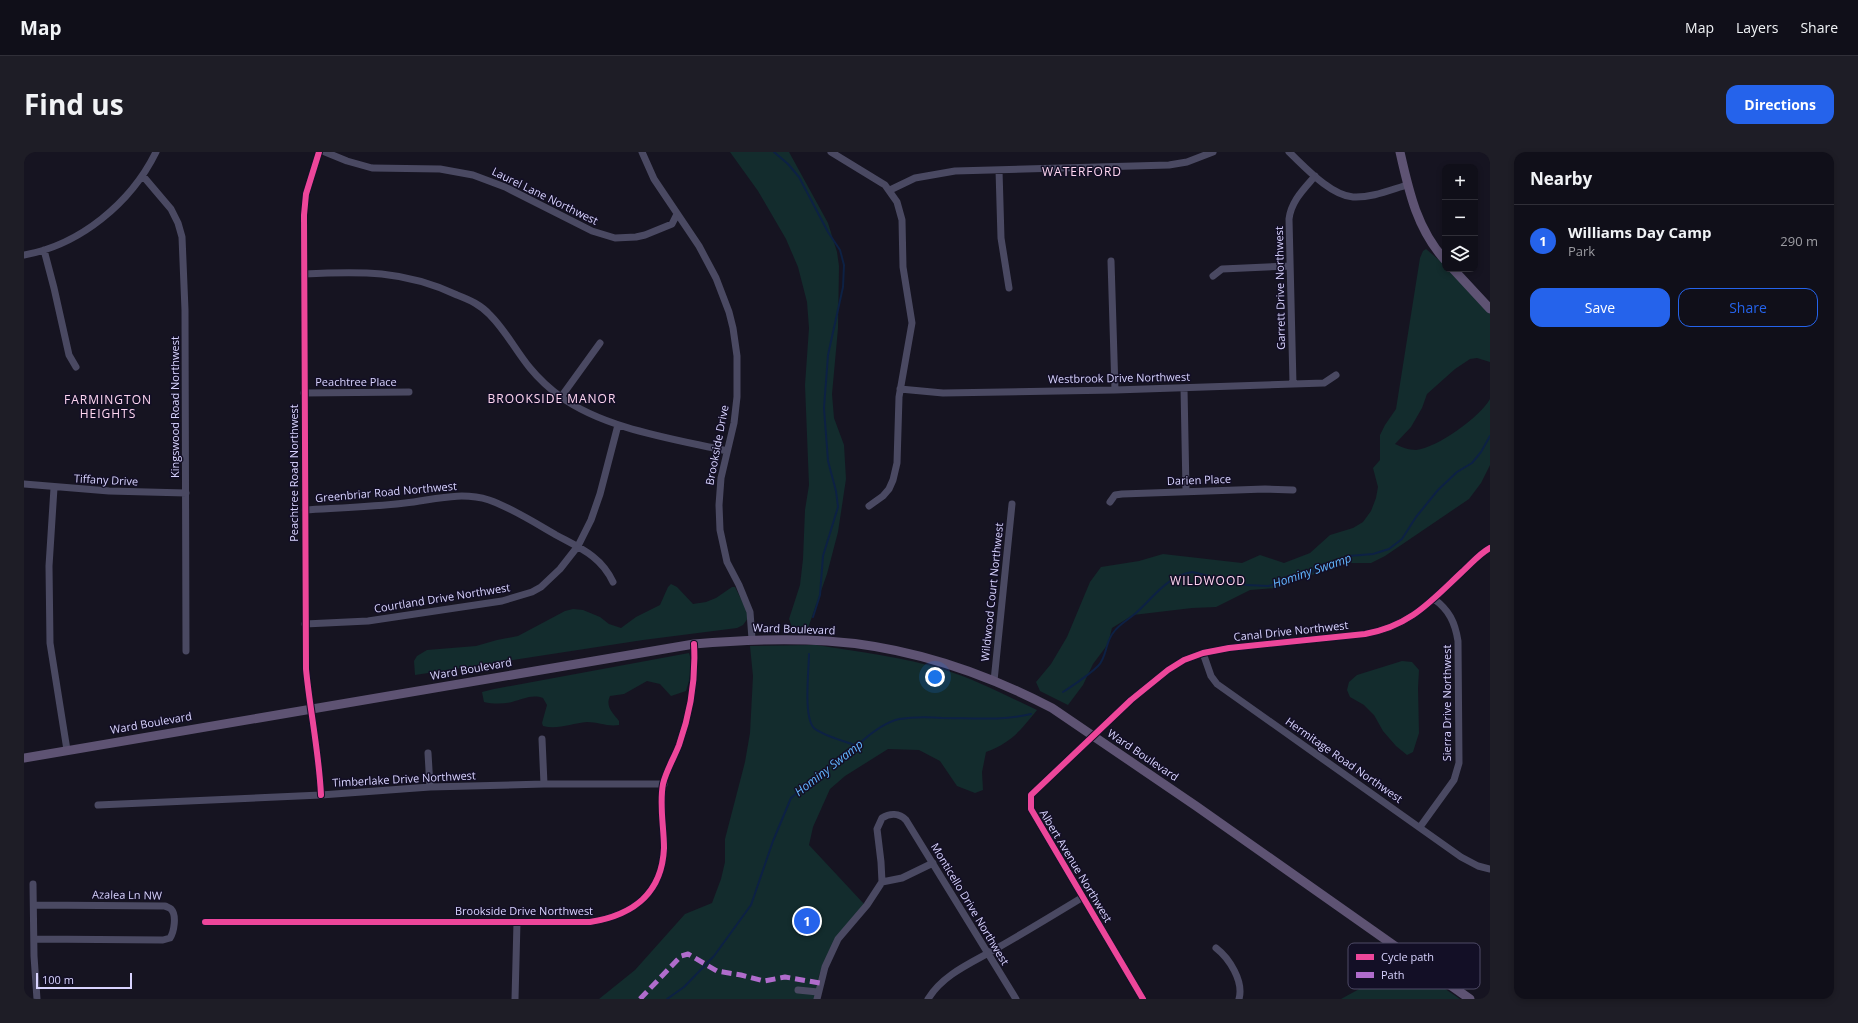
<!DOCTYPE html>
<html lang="en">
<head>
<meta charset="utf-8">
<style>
	:root { --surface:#100f19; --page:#1e1d26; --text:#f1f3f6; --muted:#9c9ca2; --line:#302f38; --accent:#2563eb }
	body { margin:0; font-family:"Open Sans",sans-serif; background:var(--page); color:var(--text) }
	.controls { position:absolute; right:12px; top:12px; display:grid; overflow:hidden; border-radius:8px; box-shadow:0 2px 6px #0003 }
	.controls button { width:36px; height:36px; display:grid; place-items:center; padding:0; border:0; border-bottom:1px solid var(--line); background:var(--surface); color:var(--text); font:20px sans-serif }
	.scale { position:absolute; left:12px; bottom:10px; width:96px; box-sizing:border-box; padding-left:4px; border:2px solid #d9d4ff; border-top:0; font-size:11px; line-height:14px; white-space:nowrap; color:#d9d4ff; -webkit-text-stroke:3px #130f26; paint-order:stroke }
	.you { position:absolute; left:911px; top:525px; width:14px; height:14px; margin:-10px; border:3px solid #fff; border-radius:50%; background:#1a73e8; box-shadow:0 0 0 6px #1a73e833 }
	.badge { display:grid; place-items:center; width:26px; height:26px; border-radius:50%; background:var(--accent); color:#fff; font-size:13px; font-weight:700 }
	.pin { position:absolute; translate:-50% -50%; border:2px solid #fff; box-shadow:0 1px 4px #0006 }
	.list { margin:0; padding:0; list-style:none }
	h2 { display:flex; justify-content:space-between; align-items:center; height:52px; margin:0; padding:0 16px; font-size:17px }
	h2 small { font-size:13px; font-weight:400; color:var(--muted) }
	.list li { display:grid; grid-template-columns:26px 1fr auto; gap:12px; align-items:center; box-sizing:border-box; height:72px; padding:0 16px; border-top:1px solid var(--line) }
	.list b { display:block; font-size:15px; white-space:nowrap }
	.list p { margin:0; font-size:13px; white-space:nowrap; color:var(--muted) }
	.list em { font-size:13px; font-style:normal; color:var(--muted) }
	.actions { display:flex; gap:8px; padding:12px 16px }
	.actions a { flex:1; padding:9px 0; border:1px solid var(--accent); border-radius:12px; text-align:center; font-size:14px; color:var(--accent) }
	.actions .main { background:var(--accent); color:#fff }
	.icon { flex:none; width:22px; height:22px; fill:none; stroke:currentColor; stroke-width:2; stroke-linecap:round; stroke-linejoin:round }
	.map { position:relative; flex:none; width:1466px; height:847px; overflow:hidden; border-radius:12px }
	header { display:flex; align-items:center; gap:24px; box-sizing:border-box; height:56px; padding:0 20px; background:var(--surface); border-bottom:1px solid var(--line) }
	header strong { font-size:19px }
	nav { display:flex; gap:22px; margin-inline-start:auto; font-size:14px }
	.intro { display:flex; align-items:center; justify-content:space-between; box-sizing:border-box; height:96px; padding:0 24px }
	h1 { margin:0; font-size:28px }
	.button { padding:10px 18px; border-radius:12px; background:var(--accent); color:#fff; font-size:14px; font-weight:700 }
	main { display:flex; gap:24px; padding:0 24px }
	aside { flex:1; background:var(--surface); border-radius:12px; box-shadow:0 2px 6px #0003 }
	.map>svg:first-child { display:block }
	.green { fill:#132c2d }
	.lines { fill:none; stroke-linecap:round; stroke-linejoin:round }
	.stream { stroke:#0d2144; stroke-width:2 }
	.minor { stroke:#4a4962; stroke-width:7 }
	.major { stroke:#5e5373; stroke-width:9 }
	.quiet { stroke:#b06ccc; stroke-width:5; stroke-dasharray:10 5; stroke-linecap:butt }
	.cycleway-casing { stroke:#130f26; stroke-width:8 }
	.cycleway { stroke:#ed469a; stroke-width:6 }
	.labels { text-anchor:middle; stroke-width:3; stroke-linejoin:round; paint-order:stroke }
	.street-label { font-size:11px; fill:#d9d4ff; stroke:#130f26 }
	.neighbourhood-label { font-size:12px; letter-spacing:1px; fill:#ffd6f0; stroke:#130f26 }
	.water-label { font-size:12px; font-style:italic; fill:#62b6ff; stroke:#130f26 }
	.key { fill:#130f26; stroke:#4e4a67; stroke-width:1 }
	.key-label { font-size:11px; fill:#d9d4ff }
</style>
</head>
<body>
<header>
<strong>Map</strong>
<nav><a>Map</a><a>Layers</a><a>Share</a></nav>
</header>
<div class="intro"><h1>Find us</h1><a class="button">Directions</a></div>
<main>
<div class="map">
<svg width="1466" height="847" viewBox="0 0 1466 847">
	<rect width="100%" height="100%" fill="#161421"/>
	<path class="green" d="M706,0h59l39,71 9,29 2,14 -1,62 -6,66 2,24 10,27 2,34 -8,53 -11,42 -19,54 -16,-1 -3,-8 11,-34 3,-26 2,-49 4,-25 -4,-100 4,-57 -2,-26 -9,-35 -12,-28 -28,-48z
		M1402,97l19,16v4h4l41,45v48l-13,-4 -7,1 -15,10 -28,25 -5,14 -11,19 -16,17c6,3 14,6 21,6 21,-2 64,-33 74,-51v66l-9,18 -12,16 -84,57 -14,7h-27l-67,25 -27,2 -34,17 -24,1 -59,7 -21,13 -4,16 -15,20 -10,21 -15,20 -28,-14 -4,-9 15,-18 16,-27 23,-55 11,-15 38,-6 24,-7 79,9 18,-8 24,8 26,-10 20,-18 23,-7 10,-6 8,-11 5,-13 2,-11 -5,-19 7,-8v-25l5,-10 11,-16 24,-151 3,-7z
		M647,432l6,3 16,17 13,-2 10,-4 16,-11h3l12,24 1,7 -5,7 -6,3 -94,12 -228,35 -1,-14 3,-5 10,-6 49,-4 21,-6 21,-4 47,-25 8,-2 10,1 17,7 9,7 12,4 15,-11 24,-12 8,-18z
		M792,493c43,7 88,12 129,25 32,10 62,26 92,40 -17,21 -25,32 -51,42l-4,20 1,18 -8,3 -18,-7 -17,-25 -21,-11 -31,-1 -43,27 -15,13 -17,38 -4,18 55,59 -28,33 -17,38 -4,24h-216l36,-29 50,-56 27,-11 9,-24 4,-17v-23l20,-77 5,-29 3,-57 -3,-30z
		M665,501c4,11 1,27 -3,38l-15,5 -11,-12 -13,-3 -23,13 -14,2c-5,11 3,17 9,25v4c-11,2 -21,-3 -32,-3 -15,1 -29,8 -44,4l-1,-3 5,-18 -4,-7c-11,-4 -20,1 -31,4 -9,2 -19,2 -28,0l-2,-10 12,-3z
		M1378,509l10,1 7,8 -1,18 1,45 -6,19 -6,3 -11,-9 -13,-15 -9,-16 -10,-10 -14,-8 -3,-7 2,-8 8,-7z
		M1383,811l53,36h-119z"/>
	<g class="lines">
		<path class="stream" d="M750,0l14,12 11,13 29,55 12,18 4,15 -1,22 -15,68 -4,53 4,53 8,30 2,16 -15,49 -3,39 -7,22
			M785,502c0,15 -6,63 5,74 9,8 31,13 43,18
			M1039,540c12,-8 25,-16 35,-26 9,-9 7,-23 15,-33 6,-9 15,-13 23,-20 17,-15 31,-37 56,-41l55,13 21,1 25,-6 56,-24 24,-2 16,-5 13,-10 14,-22 22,-27 19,-18 15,-9 9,-11 9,-16
			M643,847l17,-12 30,-31 37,-51 22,-64 18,-43 47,-39c13,-3 13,-8 22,-16 10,-9 26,-21 39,-24 14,-2 29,-2 43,-1 30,0 60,3 89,-4"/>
		<path class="minor" d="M295,0l-13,42 -2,21 2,454c4,42 13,83 15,126
			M301,0l22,9 25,7 68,1 33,6 32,12 87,44 23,7 21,-1 9,-2 27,-11 5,-10
			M618,0l12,27 45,67 17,32 13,34 4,16 4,28v41l-3,26 -13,55 -2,27 1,25 7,32 12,23 11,27 2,27
			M807,0l54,33 12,17 5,18 1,47 9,56 -13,74 -2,66 -4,17 -4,9 -6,7 -14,10
			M1265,0c16,15 41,43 64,45 18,1 37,-7 54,-12
			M975,18l2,68 8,50
			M119,24l28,33 7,14 4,14 3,73 1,341
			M866,38l25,-12 40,-7 214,-6 18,-3 26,-10
			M20,98l10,38 15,67 7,12
			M0,103c56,-10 107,-52 132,-103
			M1087,109l4,129
			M280,122c56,-3 100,-4 153,21 13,5 24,10 33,20 16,16 26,36 40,53 9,11 20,21 31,29 44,32 114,42 166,54
			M1189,124l9,-7 67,-3
			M1269,232l-4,-165c2,-18 15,-30 26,-43
			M1160,236l2,103
			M876,237l43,4 172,-3 209,-7 12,-8
			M280,241l105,-1
			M537,245l39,-54
			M0,332l85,7 77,2
			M30,336l-5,78 1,77 17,107
			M1086,350l5,-7 7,-1 143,-5 28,1
			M281,358c33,-2 67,-3 100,-7 28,-3 55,-12 84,-3 23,8 46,23 67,35 24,13 45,21 57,47
			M281,472l63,-3 134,-20 30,-9 9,-5 19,-18 18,-23 13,-26 9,-26 18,-69
			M1179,501l8,23 6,8 244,173 17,9 12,3
			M970,529l18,-177
			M518,587l2,45
			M404,601l2,34
			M74,653l223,-10 109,-8 114,-3h120
			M1396,675l34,-47 5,-17 -1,-122c-3,-19 -9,-31 -24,-42
			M858,730l20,-4 31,-15
			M9,732l1,72 3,43
			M10,753l131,1c2,1 5,2 6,3 6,6 3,23 -1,29l-7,2 -129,-1
			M181,770h385c43,-7 72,-28 74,-74 0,-21 -5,-43 -1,-64 3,-13 11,-26 16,-39 12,-34 17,-66 15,-101
			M1192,796c13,10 28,33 23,51
			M774,838l20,2
			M491,847l2,-77
			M793,847l8,-32 13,-28 29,-34 15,-23 -1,-20 -4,-33 5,-11c8,-5 17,-5 24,2l110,179
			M904,847c16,-26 46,-37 71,-52 28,-16 56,-33 84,-50
			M1119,847l-112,-190v-14l100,-95 37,-30 16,-10 19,-7 26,-5 136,-14c45,-8 65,-32 97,-62 9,-8 17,-18 28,-24"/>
		<path class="major" d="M1376,0c9,40 17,77 45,108
			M1429,117l37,40
			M0,606l670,-114c45,-4 88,-6 133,-3 78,5 156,31 225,67l144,98 274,193"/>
		<path class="quiet" d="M616,847l41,-43 7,-2 29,17 24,4 23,6 21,-4 35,6"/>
		<defs>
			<path id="cycleway" d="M295,0l-13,42 -2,21 2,454c4,42 13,83 15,126
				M181,770h385c43,-7 72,-28 74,-74 0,-21 -5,-43 -1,-64 3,-13 11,-26 16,-39 12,-34 17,-66 15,-101
				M1119,847l-112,-190v-14l100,-95 37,-30 16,-10 19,-7 26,-5 136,-14c45,-8 65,-32 97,-62 9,-8 17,-18 28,-24"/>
		</defs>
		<use href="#cycleway" class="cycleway-casing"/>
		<use href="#cycleway" class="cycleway"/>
	</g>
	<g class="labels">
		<g class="street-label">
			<text transform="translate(521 44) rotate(26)" y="4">Laurel Lane Northwest</text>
			<text transform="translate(1256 136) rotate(-91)" y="4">Garrett Drive Northwest</text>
			<text transform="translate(1095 226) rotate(-1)" y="4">Westbrook Drive Northwest</text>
			<text x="332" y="234">Peachtree Place</text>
			<text transform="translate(151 255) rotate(-90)" y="4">Kingswood Road Northwest</text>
			<text transform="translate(693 293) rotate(-79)" y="4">Brookside Drive</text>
			<text transform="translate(270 321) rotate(-90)" y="4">Peachtree Road Northwest</text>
			<text transform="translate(82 328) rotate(3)" y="4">Tiffany Drive</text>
			<text transform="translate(1175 328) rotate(-2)" y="4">Darien Place</text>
			<text transform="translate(362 340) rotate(-5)" y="4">Greenbriar Road Northwest</text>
			<text transform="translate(968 440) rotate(-84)" y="4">Wildwood Court Northwest</text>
			<text transform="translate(418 446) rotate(-9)" y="4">Courtland Drive Northwest</text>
			<text transform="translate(770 477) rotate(2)" y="4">Ward Boulevard</text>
			<text transform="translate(1267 479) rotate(-6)" y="4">Canal Drive Northwest</text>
			<text transform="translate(447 517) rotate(-10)" y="4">Ward Boulevard</text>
			<text transform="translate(1423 551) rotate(-90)" y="4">Sierra Drive Northwest</text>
			<text transform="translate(127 571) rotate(-10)" y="4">Ward Boulevard</text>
			<text transform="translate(1119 603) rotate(34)" y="4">Ward Boulevard</text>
			<text transform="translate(1320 608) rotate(35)" y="4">Hermitage Road Northwest</text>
			<text transform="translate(380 627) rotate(-3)" y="4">Timberlake Drive Northwest</text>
			<text transform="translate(1052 714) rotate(59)" y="4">Albert Avenue Northwest</text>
			<text transform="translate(103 743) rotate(1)" y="4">Azalea Ln NW</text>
			<text transform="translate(946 752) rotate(59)" y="4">Monticello Drive Northwest</text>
			<text x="500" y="763">Brookside Drive Northwest</text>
		</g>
		<g class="neighbourhood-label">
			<text x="1058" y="24">WATERFORD</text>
			<text x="528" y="251">BROOKSIDE MANOR</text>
			<text x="84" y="252">FARMINGTON<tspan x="84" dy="14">HEIGHTS</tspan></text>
			<text x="1184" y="433">WILDWOOD</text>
		</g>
		<g class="water-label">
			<text transform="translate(1288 419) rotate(-19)" y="4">Hominy Swamp</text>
			<text transform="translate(805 616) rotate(-38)" y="4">Hominy Swamp</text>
		</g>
	</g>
	<rect x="1324" y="791" width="132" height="46" rx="6" class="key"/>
	<rect x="1332" y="802" width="18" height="6" fill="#ed469a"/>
	<rect x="1332" y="820" width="18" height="6" fill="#b06ccc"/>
	<g class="key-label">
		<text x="1357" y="809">Cycle path</text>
		<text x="1357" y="827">Path</text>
	</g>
</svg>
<div class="controls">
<button>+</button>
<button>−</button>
<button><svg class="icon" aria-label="layers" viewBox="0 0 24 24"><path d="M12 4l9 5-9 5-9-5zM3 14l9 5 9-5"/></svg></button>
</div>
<div class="scale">100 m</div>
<div class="you"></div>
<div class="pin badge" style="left:783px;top:769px">1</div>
</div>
<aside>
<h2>Nearby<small></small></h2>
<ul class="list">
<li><span class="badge">1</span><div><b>Williams Day Camp</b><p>Park</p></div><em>290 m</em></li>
</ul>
<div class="actions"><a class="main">Save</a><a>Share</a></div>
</aside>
</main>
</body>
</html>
